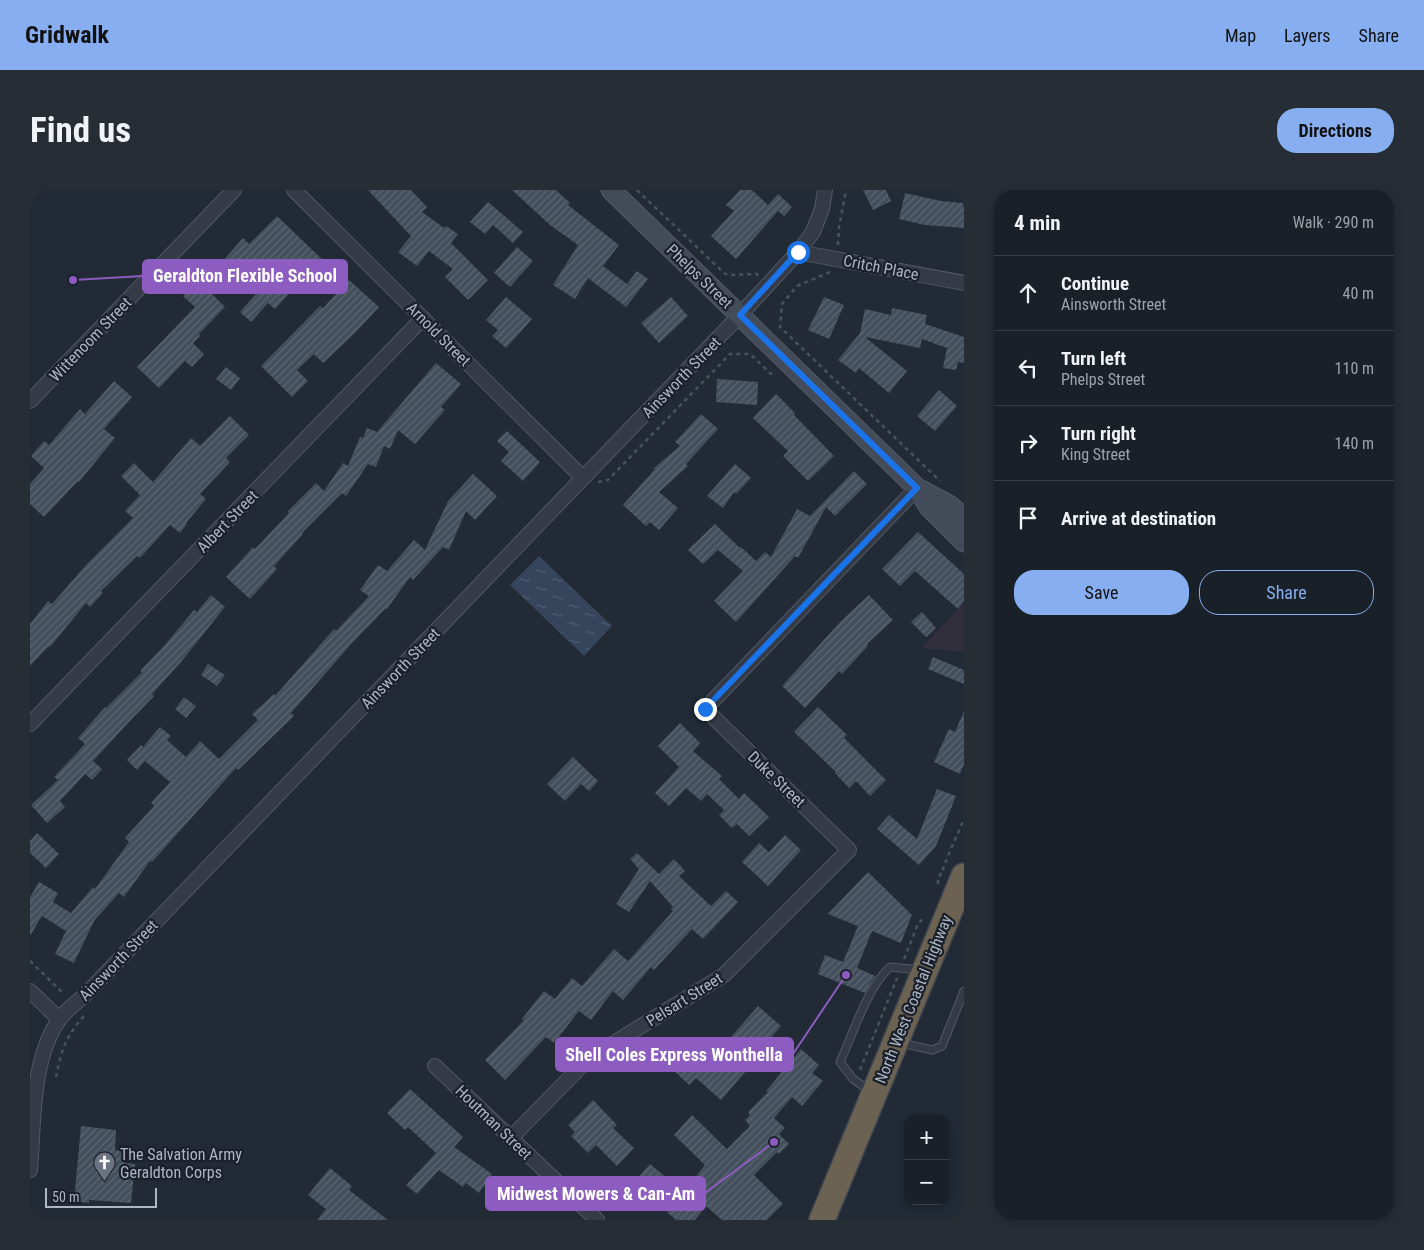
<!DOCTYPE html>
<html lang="en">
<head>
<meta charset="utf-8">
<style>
	:root { --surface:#192028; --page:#262d34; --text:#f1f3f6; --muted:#9fa3a8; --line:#373e45; --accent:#86aef1 }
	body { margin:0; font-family:"Roboto Condensed",sans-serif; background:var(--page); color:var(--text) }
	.controls { position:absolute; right:15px; bottom:15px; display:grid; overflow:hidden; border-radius:10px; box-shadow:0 2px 8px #0003 }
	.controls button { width:45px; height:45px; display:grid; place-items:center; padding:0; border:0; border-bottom:1px solid var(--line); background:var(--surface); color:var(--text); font:25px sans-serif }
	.scale { position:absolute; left:15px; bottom:12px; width:112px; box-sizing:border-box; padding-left:5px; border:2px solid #afb6c3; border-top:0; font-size:14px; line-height:18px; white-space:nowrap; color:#afb6c3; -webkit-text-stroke:4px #1a212b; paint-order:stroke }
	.stop { position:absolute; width:15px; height:15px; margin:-11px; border:4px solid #1a73e8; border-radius:50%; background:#fff }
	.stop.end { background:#1a73e8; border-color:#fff; box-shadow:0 1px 5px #0008 }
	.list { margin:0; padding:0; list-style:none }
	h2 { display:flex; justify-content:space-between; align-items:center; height:65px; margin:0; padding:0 20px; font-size:21px }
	h2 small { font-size:16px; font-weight:400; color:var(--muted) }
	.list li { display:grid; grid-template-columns:32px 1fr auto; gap:15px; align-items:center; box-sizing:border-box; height:75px; padding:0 20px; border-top:1px solid var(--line) }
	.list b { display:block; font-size:19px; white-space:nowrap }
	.list p { margin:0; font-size:16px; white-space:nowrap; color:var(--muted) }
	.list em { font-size:16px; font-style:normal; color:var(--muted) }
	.actions { display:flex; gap:10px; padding:15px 20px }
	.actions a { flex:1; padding:11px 0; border:1px solid var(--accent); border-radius:20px; text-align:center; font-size:18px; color:var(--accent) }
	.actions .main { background:var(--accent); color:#111 }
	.icon { flex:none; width:28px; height:28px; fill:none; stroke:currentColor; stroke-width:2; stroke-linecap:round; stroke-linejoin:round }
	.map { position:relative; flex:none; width:934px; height:1030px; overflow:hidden; border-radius:20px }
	header { display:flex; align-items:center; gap:30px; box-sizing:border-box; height:70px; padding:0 25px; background:var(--accent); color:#111 }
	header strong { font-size:24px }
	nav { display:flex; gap:28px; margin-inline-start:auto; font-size:18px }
	.intro { display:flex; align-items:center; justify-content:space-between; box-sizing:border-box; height:120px; padding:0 30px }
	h1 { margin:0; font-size:35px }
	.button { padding:12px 22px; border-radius:20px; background:var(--accent); color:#111; font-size:18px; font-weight:700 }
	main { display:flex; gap:30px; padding:0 30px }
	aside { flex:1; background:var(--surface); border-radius:20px; box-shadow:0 2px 8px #0003 }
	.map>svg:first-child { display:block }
	.medical { fill:#302f3b }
	.water { fill:url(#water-ripples) }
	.building { fill:url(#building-hatch) }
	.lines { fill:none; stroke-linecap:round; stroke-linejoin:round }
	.lane-casing { stroke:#525964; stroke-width:9 }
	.street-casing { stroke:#525964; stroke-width:16 }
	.secondary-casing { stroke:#525964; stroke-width:21 }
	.highway-casing { stroke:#3f4651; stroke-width:28 }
	.path { stroke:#445558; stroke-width:2.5; stroke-dasharray:4 4; stroke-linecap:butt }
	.lane { stroke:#343b46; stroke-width:7 }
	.street { stroke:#343b46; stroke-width:14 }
	.secondary { stroke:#434b59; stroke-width:19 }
	.highway { stroke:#6c6252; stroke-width:25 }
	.route { stroke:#1a73e8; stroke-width:6 }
	.labels { text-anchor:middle; stroke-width:4.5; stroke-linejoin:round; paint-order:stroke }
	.street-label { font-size:16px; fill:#afb6c3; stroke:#1a212b }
	.poi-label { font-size:16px; fill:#afb6c3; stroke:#1a212b; text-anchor:start }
	.leader { fill:none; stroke:#8d5cc0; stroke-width:2 }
	.callout-dot { fill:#8d5cc0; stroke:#1a212b; stroke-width:2 }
	.callout { fill:#8d5cc0; stroke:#8d5cc0; stroke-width:2 }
	.callout-label { font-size:18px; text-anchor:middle; font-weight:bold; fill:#fff }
</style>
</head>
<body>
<header>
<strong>Gridwalk</strong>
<nav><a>Map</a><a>Layers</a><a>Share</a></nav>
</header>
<div class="intro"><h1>Find us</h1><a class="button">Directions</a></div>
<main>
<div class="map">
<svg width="934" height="1030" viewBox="0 0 934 1030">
	<defs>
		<pattern id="water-ripples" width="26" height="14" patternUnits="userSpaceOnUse" patternTransform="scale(1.25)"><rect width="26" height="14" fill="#36455c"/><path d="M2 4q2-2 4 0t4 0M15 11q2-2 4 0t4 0" fill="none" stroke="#515e72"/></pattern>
		<pattern id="building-hatch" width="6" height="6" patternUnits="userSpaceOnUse" patternTransform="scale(1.25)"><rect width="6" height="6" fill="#444f5d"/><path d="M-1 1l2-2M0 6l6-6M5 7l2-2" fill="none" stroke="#5c6673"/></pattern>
	</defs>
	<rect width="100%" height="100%" fill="#212a35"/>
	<path class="medical" d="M934,413v49l-43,-4z"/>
	<path class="water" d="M509,366l73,70 -28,30 -74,-71z"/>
	<path class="building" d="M338,0h43l16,17 -5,5 22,16 2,-2 12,8 -7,9 37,37 -20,20 -23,-23 8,-8 -24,-18 -12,15 -19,-14 13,-16z
		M482,0h44l14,13 -2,2 51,40 -16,21 24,18 10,-13 11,8 -22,28 -38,-29 -13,21 -22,-14 25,-40 -28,-20z
		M710,0h12l16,15 10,-11 14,13 -8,9 -6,-5 -42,48 -25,-23 23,-25 -8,-6z
		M833,0h23l5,11 -18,9z
		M875,3l36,8 23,2v25l-39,-3 -26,-6z
		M458,12l35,30 -10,11 -20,-18 -8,9 -15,-12z
		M247,26l51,49 -15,16 -7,-6 -31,34 -7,-6 -17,19 -11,-10 17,-19 -35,-31 21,-24 6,6z
		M487,57l16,14 -23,26 -16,-14z
		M168,90l27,27 -26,27 1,2 -7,7 11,11 -12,13 -7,-6 -26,27 -22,-21 58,-60 -12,-11z
		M319,90l30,27 -24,26 -32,30 -9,-9 -17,16 11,11 -16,16 -31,-31 59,-60 3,2z
		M476,107l26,22 -26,29 -14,-12 6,-6 -12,-10z
		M641,107l17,19 -29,27 -18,-20z
		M794,107l20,8 -15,34 -21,-9z
		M862,118l35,7 -2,9 39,13v26l-6,-1 -2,8 -13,-2 4,-20 -25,-9 -2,9 -55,-11 42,34 -18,22 -30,-25 -3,5 -18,-13 22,-27 5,-24 26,6z
		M406,173l25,21 -20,23 4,3 -30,34 -17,-14 -8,19 -6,-3 -8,21 -8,-3 -22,32 -4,-3 -40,40 1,1 -29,32 3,3 -27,30 -24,-22 27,-30 2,2 34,-36 -2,-1 29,-29 8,8 19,-28 5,3 12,-29 3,1 4,-10 10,4z
		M196,177l14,11 -9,12 -15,-11z
		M687,189l41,3 -1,23 -41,-3z
		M84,191l18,16 -28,32 11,9 -36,44 -1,-1 -34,36 -14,-13v-20l14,-16 -13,-12 13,-15 5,4 31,-36 5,5z
		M909,200l18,16 -22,25 -18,-15z
		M746,204l19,19 -1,2 40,41 -26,25 -25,-25 5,-5 -35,-33z
		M671,224l17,15 -32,35 2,2 -29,26 19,16 -19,22 -9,-8 -4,4 -23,-21 32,-36 -1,-1 26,-22 -5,-4z
		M200,226l19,19 -23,23 4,4 -30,32 6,5 -20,24 1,1 -7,9 -10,-8 -30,33 -3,-2 -36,35 2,2 -13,14 -4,-4 -36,44 -1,-1 -19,20v-42l18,-23 4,3 34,-39 47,-47 -8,-7 15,-16 -19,-19 13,-13 19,19 38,-44 9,8z
		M477,241l33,31 -17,19 -22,-20 8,-9 -12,-11z
		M705,274l16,14 -15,16 -2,-2 -11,16 -16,-12z
		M824,281l13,13 -32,32 -9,-9 -28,51 -3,-2 -59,66 -22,-21 29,-30 -25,-21 -15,14 -15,-14 27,-26 25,24 1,-1 15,14 9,-9 6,5 26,-48 13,7z
		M443,284l24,22 -22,24 -9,-9 -17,39 -6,-3 -30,33 -3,-3 -23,32 -1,-1 -34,35 -61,70 3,3 -56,54 -2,-2 -84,94 -2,-1 -26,36 -5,-4 -25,28 -20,42 -19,-9 11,-23 -24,-15 -12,20v-39l9,-15 19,11 -5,9 18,11 22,-26 2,2 34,-47 -4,-4 29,-32 -3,-3 19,-21 -25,-21 -8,9 -10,-10 14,-15 2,2 17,-20 11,9 -4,4 19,17 14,-16 19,18 39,-39 -6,-6 22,-20 1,2 59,-67 2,2 33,-35 -9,-6 18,-25 9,6 27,-31 11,10 23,-49z
		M888,342l46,42v27l-6,8 -43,-38 -15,15 -18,-17z
		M181,405l14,12 -44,55 -29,32 2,2 -26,27 -35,38 9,8 -10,11 -7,-6 -25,27 5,6 -18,16 -16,-18 27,-25 -4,-3 31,-33 -7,-6 27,-31 1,1 36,-36 -2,-1 24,-25 30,-36 3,2z
		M839,405l24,25 -26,24 1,2 -26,28 -3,-3 -34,37 -23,-22 60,-66z
		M892,422l14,16 -10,9 -15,-15z
		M903,467l31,13v14l-36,-15z
		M178,474l17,11 -8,11 -16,-11z
		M154,507l12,9 -10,12 -11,-9z
		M788,517l29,28 -3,3 42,42 -16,16 -14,-15 -7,7 -14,-15 1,-1 -42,-40z
		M934,521v53l-4,10 -26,-12 15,-33 6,3z
		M650,533l20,20 -7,8 29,25 -3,3 20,20 5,-6 25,24 -20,19 -12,-12 -5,4 -13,-13 5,-5 -17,-16 -6,7 -15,-13 -17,18 -14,-13 24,-26 -21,-21z
		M543,567l25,24 -9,10 -8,-7 -16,17 -18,-17z
		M907,599l19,7 -20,50 -17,19 -42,-36 12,-14 28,24z
		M7,643l22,21 -13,14 -16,-15v-12z
		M755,645l16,15 -33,36 -26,-24 17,-19 10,9z
		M607,663l22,21 15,-15 11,12 -6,5 32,30 15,-15 12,11 -35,37 -11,-10 -38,41 -3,-3 -28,33 -10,-9 -22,29 -12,-9 -25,32 -8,-6 -41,43 -20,-20 39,-40 -2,-1 22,-28 11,8 17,-21 10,8 32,-37 14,12 45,-50 -2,-2 2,-2 -23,-26 -21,31 -13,-8 23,-35 -9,-10z
		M838,682l44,43 -11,28 -29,-12 -15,37 18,8 -10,17 -47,-19 7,-19 18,7 15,-36 -30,-12z
		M728,816l23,20 -19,22 2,2 -43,50 -25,-22 -7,7 -20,-19 20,-22 20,18z
		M771,859l18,16 -7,8 11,8 -21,25 -10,-9 -18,21 11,10 -6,6 10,10 -10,10 -2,-2 -23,23 29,29 -16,16h-45l-16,-14 -11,14h-19l-9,-8 2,-3 -34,-28 15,-17 34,28 21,-27 -31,-30 18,-20 35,34 23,-23 -5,-6 5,-5 -2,-3 20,-20 -2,-1z
		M380,899l53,48 -9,10 38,27 -13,19 -13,-10 -3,4 -24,-17 -22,24 -11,-9 30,-32 -28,-26 -3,3 -18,-17z
		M563,910l24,25 -4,3 21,20 -17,18 -21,-21 -8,8 -17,-17 4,-4 -7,-7z
		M51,936l35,4 -1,20 11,1 -1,12 10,1 -4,39 -42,-3v3l-15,-2z
		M300,978l22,18 -3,4 39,30h-71l9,-11 -18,-14z"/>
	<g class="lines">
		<defs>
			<path id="lane" d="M871,853l31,7 10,-4 22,-55
				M840,901l-17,-12 -13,-17c13,-28 28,-76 50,-95l31,3"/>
			<path id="street" d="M264,0l289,288
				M768,62l166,31
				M0,211l204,-211
				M0,534l393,-406
				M0,801l29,28
				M405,876l162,154
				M481,948l77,-79 136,-84 125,-125 -144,-141 212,-221
				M0,980c4,-47 1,-110 29,-150 6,-9 17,-17 25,-24l656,-681 58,-63 15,-20 9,-23 3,-19"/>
			<path id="secondary" d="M581,0l306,298 12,19 35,35
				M891,300l28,15 15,12"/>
			<path id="highway" d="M792,1030l142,-344"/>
		</defs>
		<use href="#lane" class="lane-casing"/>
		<use href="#street" class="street-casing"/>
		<use href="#secondary" class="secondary-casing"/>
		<use href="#highway" class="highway-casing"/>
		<path class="path" d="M607,0l87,83 4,2 29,-1 1,2
			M808,55l1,-18 7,-37
			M800,82l-33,14 -15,18 -2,23 160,154
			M568,292l10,-2 122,-126h20l21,20 2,-3
			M914,680l-1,-1c6,-17 14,-33 21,-50
			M908,694v-5l5,-10
			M874,769l14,-35 6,-7
			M0,771l34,33
			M830,880l37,-92
			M26,887c5,-26 10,-41 28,-61"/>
		<use href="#lane" class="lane"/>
		<use href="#street" class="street"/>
		<use href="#secondary" class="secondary"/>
		<use href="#highway" class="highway"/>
	</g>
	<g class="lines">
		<path class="route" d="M675,519l212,-221 -177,-173 58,-63"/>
	</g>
	<defs>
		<symbol id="church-pin" viewBox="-11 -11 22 30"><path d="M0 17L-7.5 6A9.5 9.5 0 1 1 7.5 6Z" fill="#6b7280" stroke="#1a212b"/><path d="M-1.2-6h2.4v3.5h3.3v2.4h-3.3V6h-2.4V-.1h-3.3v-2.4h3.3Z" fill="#fff"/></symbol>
	</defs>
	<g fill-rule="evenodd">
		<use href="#church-pin" x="62" y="960" width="25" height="34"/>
	</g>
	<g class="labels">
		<g class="street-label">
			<text transform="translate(851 77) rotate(11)" y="6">Critch Place</text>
			<text transform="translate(670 86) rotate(44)" y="6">Phelps Street</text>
			<text transform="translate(409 144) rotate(45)" y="6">Arnold Street</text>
			<text transform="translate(60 149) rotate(-46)" y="6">Wittenoom Street</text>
			<text transform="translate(651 187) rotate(-46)" y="6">Ainsworth Street</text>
			<text transform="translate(197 331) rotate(-46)" y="6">Albert Street</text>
			<text transform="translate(370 478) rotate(-46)" y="6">Ainsworth Street</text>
			<text transform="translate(747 589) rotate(44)" y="6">Duke Street</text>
			<text transform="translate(88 770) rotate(-46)" y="6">Ainsworth Street</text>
			<text transform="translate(654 809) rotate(-32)" y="6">Pelsart Street</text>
			<text transform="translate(883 809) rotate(-68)" y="6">North West Coastal Highway</text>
			<text transform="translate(464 932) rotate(44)" y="6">Houtman Street</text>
		</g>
		<g class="poi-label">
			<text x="90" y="970">The Salvation Army<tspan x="90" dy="18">Geraldton Corps</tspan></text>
		</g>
	</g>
	<path class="leader" d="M43 90L113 86M816 785L763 864M744 952L675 1003"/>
	<g class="callout-dot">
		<circle cx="43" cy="90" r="5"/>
		<circle cx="816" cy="785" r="5"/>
		<circle cx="744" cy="952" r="5"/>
	</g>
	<g class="callout">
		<rect x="113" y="70" width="204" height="33" rx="5"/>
		<rect x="526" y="848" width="237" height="33" rx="5"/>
		<rect x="456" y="987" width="219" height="33" rx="5"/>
	</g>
	<g class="callout-label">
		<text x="215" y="92">Geraldton Flexible School</text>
		<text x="644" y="871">Shell Coles Express Wonthella</text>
		<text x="566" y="1010">Midwest Mowers &amp; Can-Am</text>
	</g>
</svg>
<div class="controls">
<button>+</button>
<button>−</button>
</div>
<div class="scale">50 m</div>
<div class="stop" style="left:768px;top:62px"></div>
<div class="stop end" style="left:675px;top:519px"></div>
</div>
<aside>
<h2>4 min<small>Walk · 290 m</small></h2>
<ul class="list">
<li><svg class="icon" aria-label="ahead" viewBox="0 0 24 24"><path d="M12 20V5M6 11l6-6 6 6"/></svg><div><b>Continue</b><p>Ainsworth Street</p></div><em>40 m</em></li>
<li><svg class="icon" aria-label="left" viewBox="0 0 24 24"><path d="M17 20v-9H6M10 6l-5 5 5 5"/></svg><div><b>Turn left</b><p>Phelps Street</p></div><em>110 m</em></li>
<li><svg class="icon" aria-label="right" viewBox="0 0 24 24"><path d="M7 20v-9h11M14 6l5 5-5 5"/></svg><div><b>Turn right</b><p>King Street</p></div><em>140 m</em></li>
<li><svg class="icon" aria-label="arrive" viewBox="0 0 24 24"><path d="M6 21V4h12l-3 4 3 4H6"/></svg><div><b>Arrive at destination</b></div></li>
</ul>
<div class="actions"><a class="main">Save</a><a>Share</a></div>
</aside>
</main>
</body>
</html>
